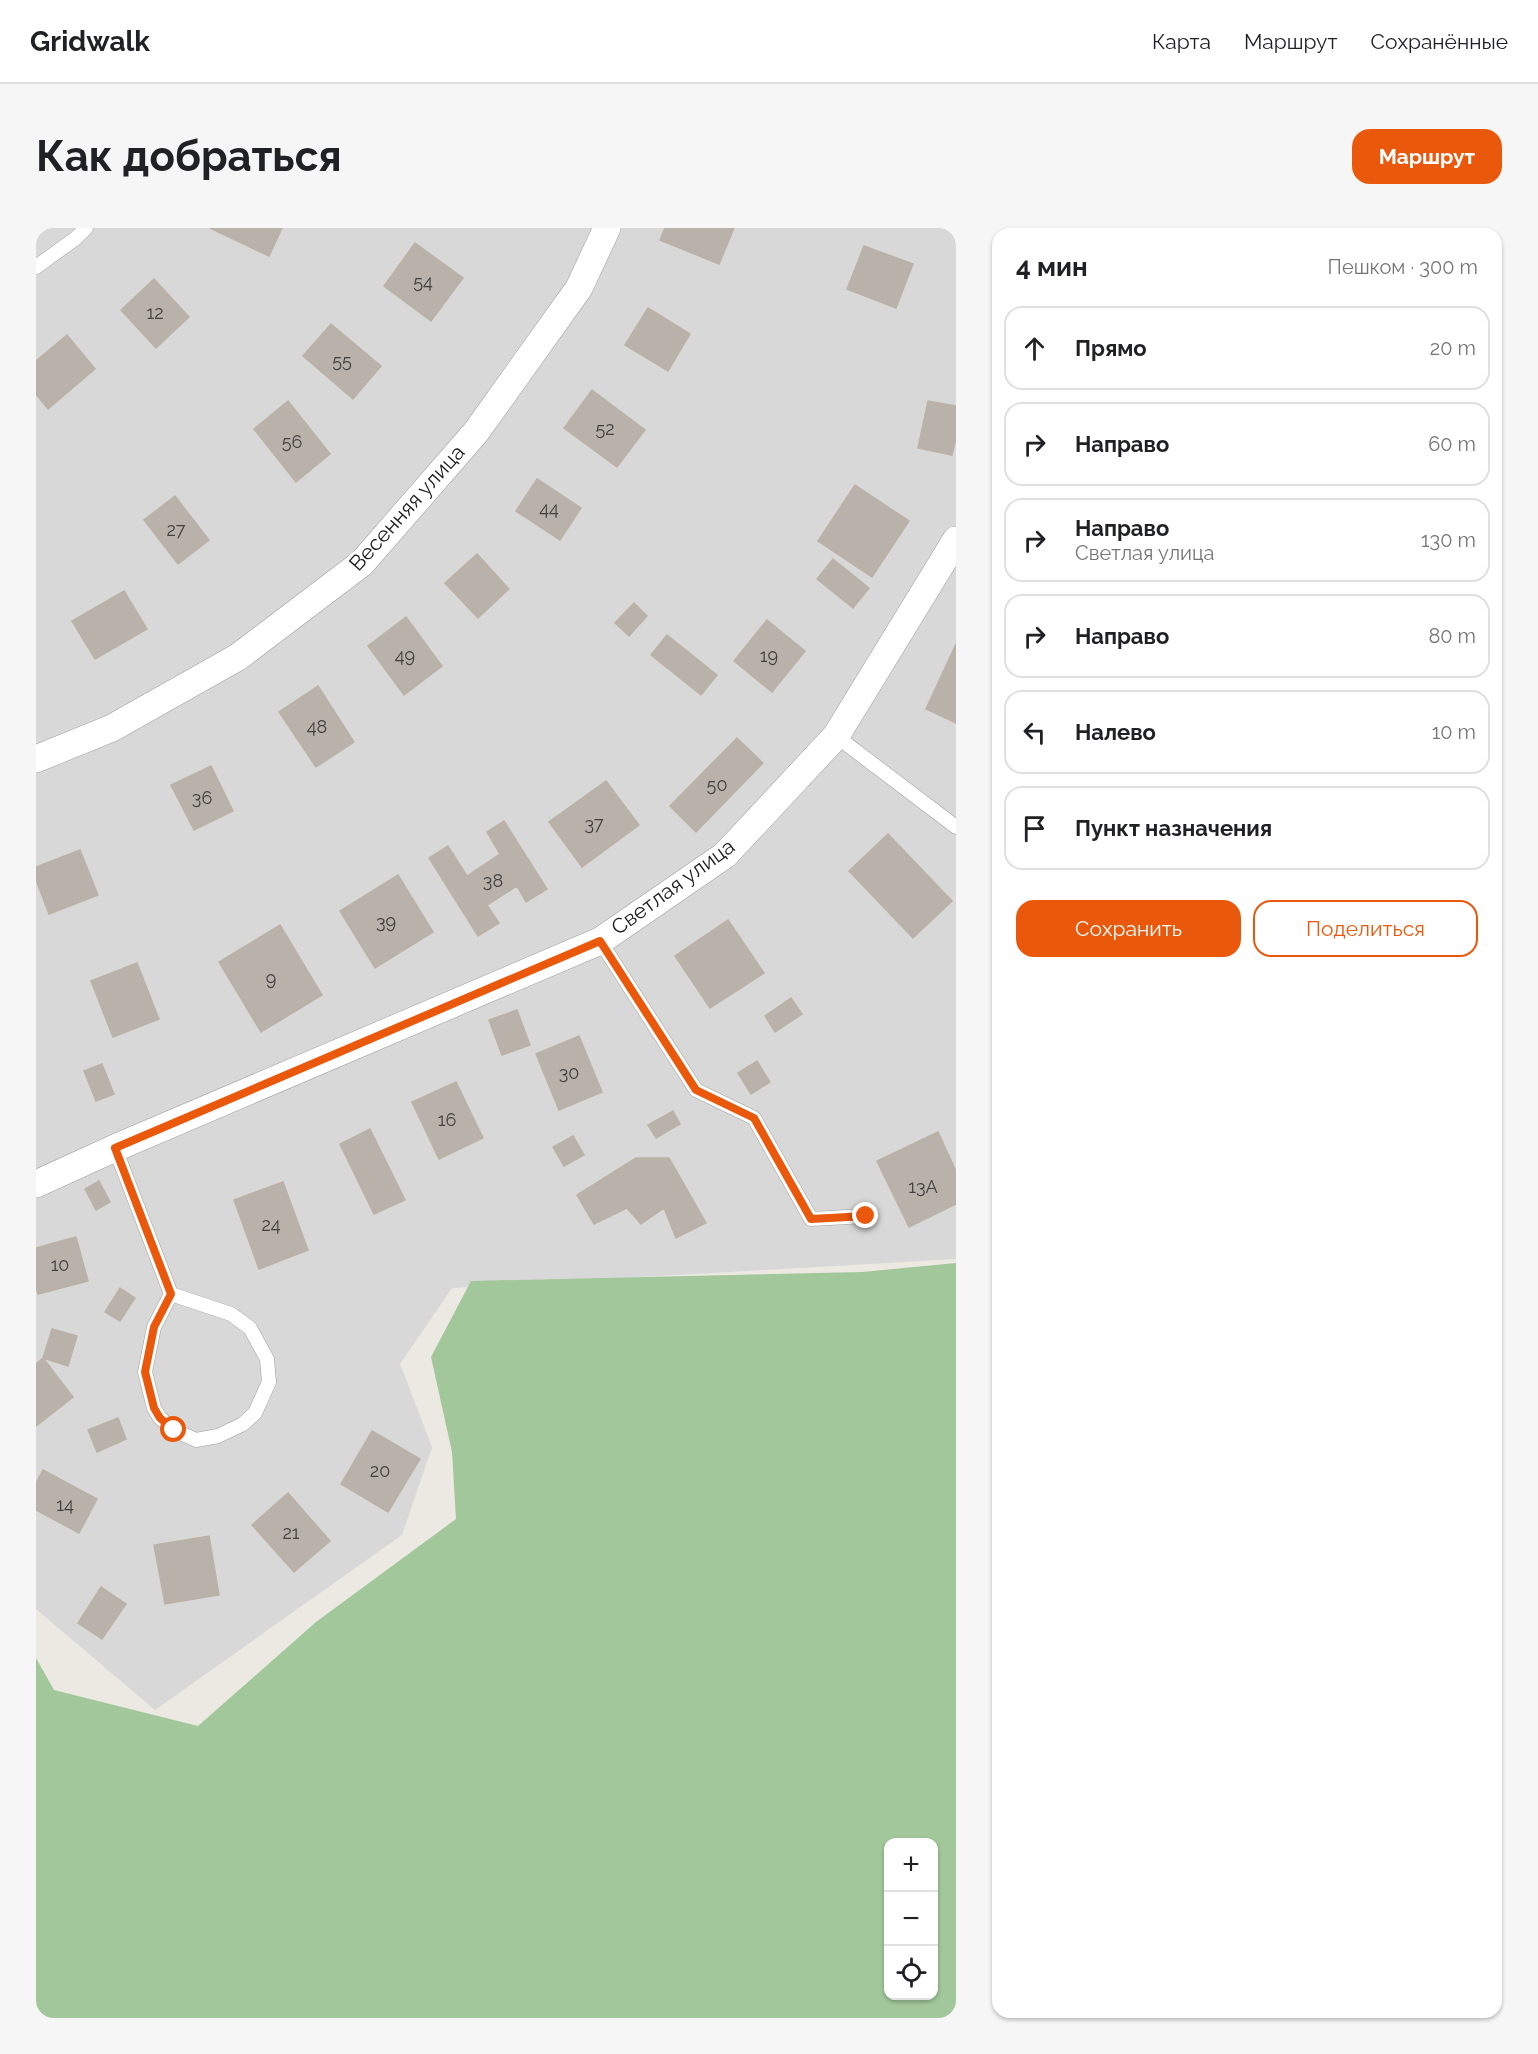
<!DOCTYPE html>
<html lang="ru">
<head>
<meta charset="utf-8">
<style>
	:root { --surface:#fff; --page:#f6f6f6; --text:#202124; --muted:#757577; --line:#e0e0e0; --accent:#ea580c }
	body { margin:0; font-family:Raleway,sans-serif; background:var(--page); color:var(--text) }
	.controls { position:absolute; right:18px; bottom:18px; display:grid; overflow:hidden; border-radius:12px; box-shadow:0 2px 4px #0004 }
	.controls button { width:54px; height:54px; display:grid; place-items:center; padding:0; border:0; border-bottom:2px solid var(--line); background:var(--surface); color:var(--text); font:30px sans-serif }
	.stop { position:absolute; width:18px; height:18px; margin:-14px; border:4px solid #ea580c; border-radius:50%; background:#fff }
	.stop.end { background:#ea580c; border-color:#fff; box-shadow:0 2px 6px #0008 }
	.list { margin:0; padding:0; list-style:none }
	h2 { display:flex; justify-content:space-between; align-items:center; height:78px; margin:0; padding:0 24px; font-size:26px }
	h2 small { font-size:20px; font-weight:400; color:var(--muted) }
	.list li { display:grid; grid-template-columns:39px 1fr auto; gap:18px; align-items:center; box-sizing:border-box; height:84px; margin:0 12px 12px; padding:0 12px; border:2px solid var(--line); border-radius:18px }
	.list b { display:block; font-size:22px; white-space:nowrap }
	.list p { margin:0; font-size:20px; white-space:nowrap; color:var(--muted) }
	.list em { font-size:20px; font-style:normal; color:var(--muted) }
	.actions { display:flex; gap:12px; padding:18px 24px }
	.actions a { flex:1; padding:14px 0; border:2px solid var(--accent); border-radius:18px; text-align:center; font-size:21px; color:var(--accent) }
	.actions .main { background:var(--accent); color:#fff }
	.icon { flex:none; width:33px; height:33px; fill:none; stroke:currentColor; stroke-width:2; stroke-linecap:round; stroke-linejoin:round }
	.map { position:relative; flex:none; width:920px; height:1790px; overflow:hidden; border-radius:18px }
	header { display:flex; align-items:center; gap:36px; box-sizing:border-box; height:84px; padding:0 30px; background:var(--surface); border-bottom:2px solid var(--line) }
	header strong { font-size:28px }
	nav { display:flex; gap:33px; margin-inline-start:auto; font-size:21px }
	.intro { display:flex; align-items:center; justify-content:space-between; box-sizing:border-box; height:144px; padding:0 36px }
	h1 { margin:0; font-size:42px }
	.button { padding:15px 27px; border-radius:18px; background:var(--accent); color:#fff; font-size:21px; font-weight:700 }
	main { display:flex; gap:36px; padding:0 36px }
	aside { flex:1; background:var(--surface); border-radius:18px; box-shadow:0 2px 4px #0004 }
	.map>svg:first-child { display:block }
	.residential { fill:#d9d8d8 }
	.forest { fill:#a1c79a; fill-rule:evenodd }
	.building { fill:#b8b2ab; stroke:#bbb2a5; stroke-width:1.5 }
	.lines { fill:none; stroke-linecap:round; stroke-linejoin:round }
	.service-casing { stroke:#9f9f9f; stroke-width:15 }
	.minor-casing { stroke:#9f9f9f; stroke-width:28 }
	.service { stroke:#fff; stroke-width:14 }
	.minor { stroke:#fff; stroke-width:27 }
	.route { stroke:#ea580c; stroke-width:8 }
	.labels { text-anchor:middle; stroke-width:6; stroke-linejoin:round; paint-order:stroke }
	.number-label { font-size:18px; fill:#42413f }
	.street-label { font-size:21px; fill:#1b1b1b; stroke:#fff }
</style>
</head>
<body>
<header>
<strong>Gridwalk</strong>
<nav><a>Карта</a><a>Маршрут</a><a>Сохранённые</a></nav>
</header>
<div class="intro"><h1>Как добраться</h1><a class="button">Маршрут</a></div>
<main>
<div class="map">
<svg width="920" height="1790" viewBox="0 0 920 1790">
	<rect width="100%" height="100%" fill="#ebe9e1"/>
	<path class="residential" d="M0,0h920v1031l-504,29 -52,76 32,83 -30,88 -247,175 -119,-101z"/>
	<path class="forest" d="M920,1035v755h-920v-360l18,32 144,36 118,-104 140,-103 -4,-67 -21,-95 40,-76 391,-9zM852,1614h45v154h-45z"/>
	<path class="building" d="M174,0h72l-13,28z
		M629,0h69l-15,36 -59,-24z
		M379,15l48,35 -32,43 -47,-35z
		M828,18l49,18 -17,44 -49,-19z
		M118,51l35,38 -33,31 -35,-38z
		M612,80l42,26 -22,37 -43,-26z
		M295,96l50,42 -28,33 -50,-43z
		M31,107l28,34 -47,40 -12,-15v-33z
		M556,162l53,40 -28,37 -53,-39z
		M252,173l42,53 -34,28 -42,-53z
		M892,173l28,5v32l-4,17 -34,-7z
		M501,251l44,29 -21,32 -44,-29z
		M819,257l54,36 -37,56 -54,-36z
		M139,268l34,44 -31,24 -34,-44z
		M441,326l32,35 -31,29 -33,-35z
		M797,331l36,29 -16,20 -36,-29z
		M88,363l23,38 -52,30 -23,-38z
		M598,375l13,13 -18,20 -14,-13z
		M370,389l36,49 -38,29 -36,-49z
		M731,392l38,31 -33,41 -38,-31z
		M631,407l50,40 -16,20 -50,-40z
		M920,416v79l-30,-14z
		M282,458l36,56 -38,25 -37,-55z
		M701,510l26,25 -67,69 -26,-26z
		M175,538l22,45 -39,19 -23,-45z
		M570,553l33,44 -57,42 -33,-45z
		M468,593l43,68 -21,13 -9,-16 -30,19 12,18 -21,13 -49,-78 19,-12 19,30 33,-22 -13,-22z
		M852,606l64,67 -39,37 -64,-67z
		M44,622l18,45 -49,19 -13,-34v-13z
		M362,647l35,57 -58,36 -35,-57z
		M692,692l36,53 -54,35 -35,-52z
		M244,697l42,70 -61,37 -42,-70z
		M101,735l22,56 -46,18 -22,-56z
		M755,770l11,16 -27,18 -10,-16z
		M481,782l13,35 -28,10 -13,-35z
		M543,808l23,56 -43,18 -23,-56z
		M721,833l13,21 -19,12 -13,-21z
		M66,836l12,30 -18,7 -12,-30z
		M420,854l27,56 -44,21 -27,-57z
		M637,883l7,13 -24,14 -8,-13z
		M334,901l35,71 -31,14 -34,-70z
		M902,904l18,39v33l-47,23 -32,-66z
		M537,908l11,19 -20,11 -11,-19z
		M600,930h33l37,65 -30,15 -12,-30 -23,16 -14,-16 -33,16 -17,-29z
		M63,953l11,21 -14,8 -11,-21z
		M247,954l25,68 -49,19 -25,-69z
		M40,1009l12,44 -50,13 -2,-7v-39z
		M84,1060l15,10 -15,23 -15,-9z
		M16,1101l25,7 -9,30 -25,-8z
		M7,1130l30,39 -37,29v-62z
		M82,1190l8,21 -29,13 -9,-22z
		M336,1203l48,28 -32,53 -47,-28z
		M7,1242l54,29 -18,34 -43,-23v-27z
		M252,1265l42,48 -36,31 -42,-47z
		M173,1308l10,59 -54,9 -11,-59z
		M65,1359l25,17 -24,35 -24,-16z"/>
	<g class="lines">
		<defs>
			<path id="service" d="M0,39l40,-29 10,-10
				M800,508l120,91
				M564,713l96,149 58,28 57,101 55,-3
				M79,920l56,146 -17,33 -9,45 9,36 6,10 14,12 22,10 22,-4 25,-12 12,-11 14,-31 -2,-23 -17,-31 -19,-14 -60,-20"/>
			<path id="minor" d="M0,531l76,-31 126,-71 124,-94 114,-131 103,-144 28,-60
				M0,956l79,-36 485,-207 125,-86 111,-119 120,-196"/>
		</defs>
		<use href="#service" class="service-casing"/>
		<use href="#minor" class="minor-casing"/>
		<use href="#service" class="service"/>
		<use href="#minor" class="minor"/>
	</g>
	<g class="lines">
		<path class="route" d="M138,1202l-14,-12 -6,-10 -9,-36 9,-45 17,-33 -56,-146 485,-207 96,149 58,28 57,101 55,-3"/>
	</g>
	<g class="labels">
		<g class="number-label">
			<text x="387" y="60">54</text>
			<text x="119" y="91">12</text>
			<text x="306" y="139">55</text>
			<text x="569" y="207">52</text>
			<text x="256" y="220">56</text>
			<text x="513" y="287">44</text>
			<text x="140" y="308">27</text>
			<text x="369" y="434">49</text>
			<text x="733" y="434">19</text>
			<text x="281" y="505">48</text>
			<text x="681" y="563">50</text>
			<text x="166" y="576">36</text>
			<text x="558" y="602">37</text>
			<text x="457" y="659">38</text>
			<text x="350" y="700">39</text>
			<text x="235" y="757">9</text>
			<text x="533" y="851">30</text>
			<text x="411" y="898">16</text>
			<text x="887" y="965">13А</text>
			<text x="235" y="1003">24</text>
			<text x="24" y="1043">10</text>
			<text x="344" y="1249">20</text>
			<text x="29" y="1283">14</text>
			<text x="255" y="1311">21</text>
		</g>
		<g class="street-label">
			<text transform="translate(371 280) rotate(-48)" y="7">Весенняя улица</text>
			<text transform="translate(637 659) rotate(-36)" y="7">Светлая улица</text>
		</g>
	</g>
</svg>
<div class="controls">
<button>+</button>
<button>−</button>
<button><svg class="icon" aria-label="locate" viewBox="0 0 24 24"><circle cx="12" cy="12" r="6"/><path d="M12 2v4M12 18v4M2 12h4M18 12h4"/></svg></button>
</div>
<div class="stop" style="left:138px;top:1202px"></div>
<div class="stop end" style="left:830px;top:988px"></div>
</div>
<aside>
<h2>4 мин<small>Пешком · 300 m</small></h2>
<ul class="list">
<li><svg class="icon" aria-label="ahead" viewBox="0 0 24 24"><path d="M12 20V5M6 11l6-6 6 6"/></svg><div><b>Прямо</b></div><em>20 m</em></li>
<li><svg class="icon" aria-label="right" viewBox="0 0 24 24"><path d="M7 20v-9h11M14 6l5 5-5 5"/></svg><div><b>Направо</b></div><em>60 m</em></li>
<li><svg class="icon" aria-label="right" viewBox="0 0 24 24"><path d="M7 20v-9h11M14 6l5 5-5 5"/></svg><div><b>Направо</b><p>Светлая улица</p></div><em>130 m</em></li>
<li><svg class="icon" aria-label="right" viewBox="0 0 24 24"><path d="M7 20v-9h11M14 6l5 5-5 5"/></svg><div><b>Направо</b></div><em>80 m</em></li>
<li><svg class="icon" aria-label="left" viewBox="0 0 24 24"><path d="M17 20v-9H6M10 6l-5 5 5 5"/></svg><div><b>Налево</b></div><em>10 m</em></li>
<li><svg class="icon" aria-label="arrive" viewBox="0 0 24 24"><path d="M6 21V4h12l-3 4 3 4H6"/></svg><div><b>Пункт назначения</b></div></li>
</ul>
<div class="actions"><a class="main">Сохранить</a><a>Поделиться</a></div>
</aside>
</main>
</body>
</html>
